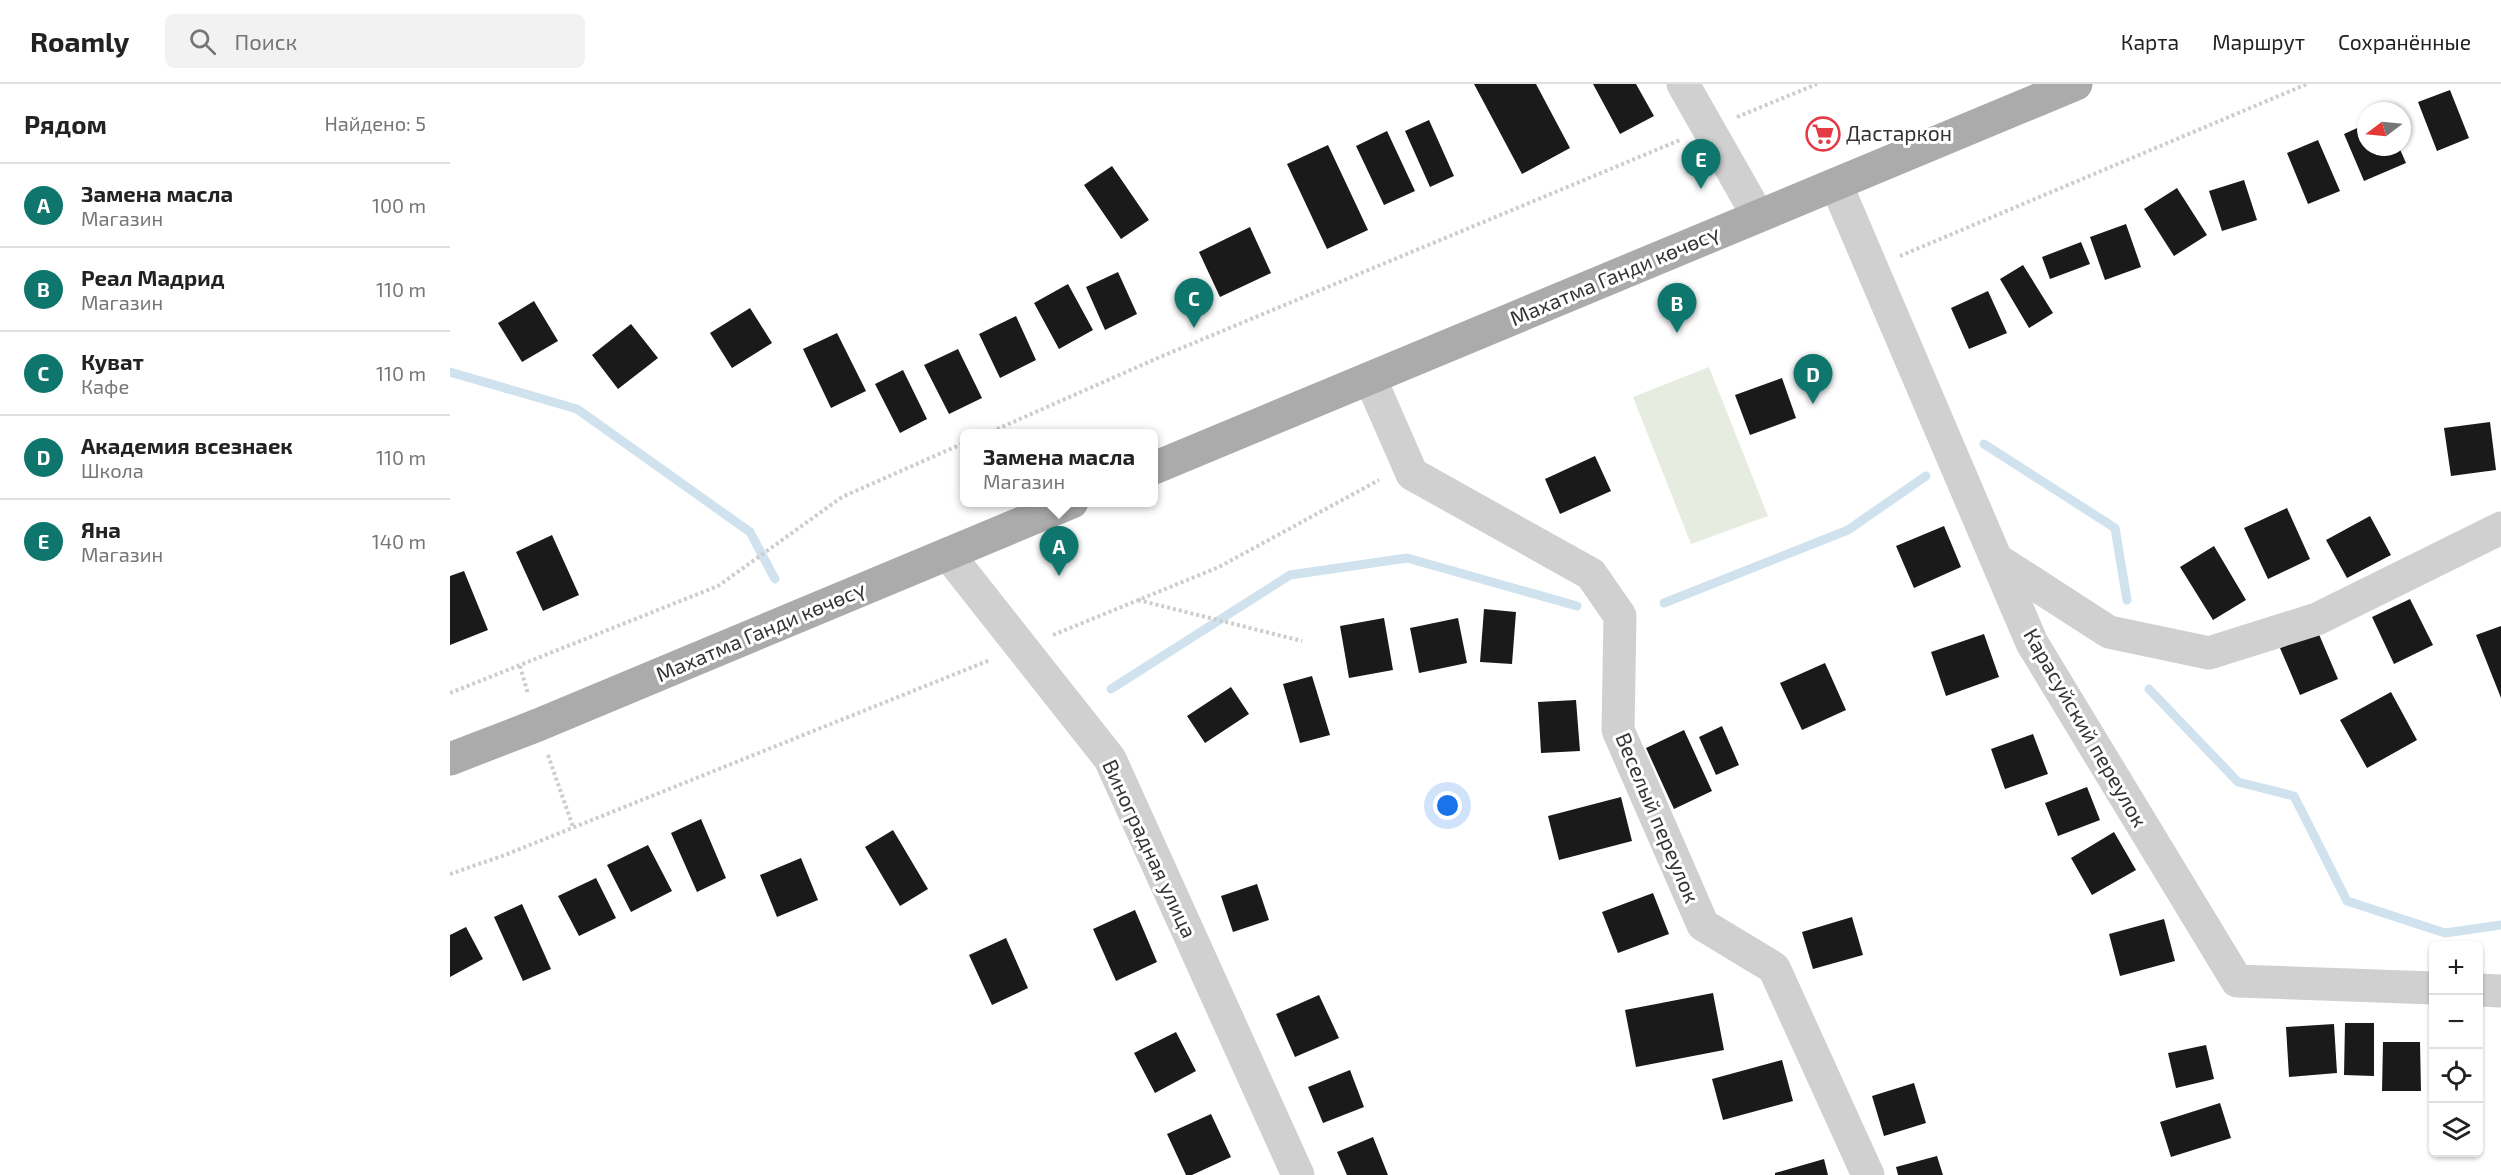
<!DOCTYPE html>
<html lang="ru">
<head>
<meta charset="utf-8">
<style>
	:root { --surface:#fff; --page:#f2f2f2; --text:#222; --muted:#767676; --line:#e0e0e0; --accent:#0f766e }
	body { margin:0; font-family:"Exo 2",sans-serif; background:var(--page); color:var(--text) }
	.controls { position:absolute; right:18px; bottom:18px; display:grid; overflow:hidden; border-radius:9px; box-shadow:0 2px 4px #0004 }
	.controls button { width:54px; height:54px; display:grid; place-items:center; padding:0; border:0; border-bottom:2px solid var(--line); background:var(--surface); color:var(--text); font:30px sans-serif }
	.compass { position:absolute; left:1907px; top:18px; width:54px; height:54px; border-radius:50%; background:var(--surface); box-shadow:0 2px 4px #0004; rotate:254deg }
	.you { position:absolute; left:998px; top:722px; width:21px; height:21px; margin:-15px; border:4px solid #fff; border-radius:50%; background:#1a73e8; box-shadow:0 0 0 9px #1a73e833 }
	.badge { display:grid; place-items:center; width:39px; height:39px; border-radius:50%; background:var(--accent); color:#fff; font-size:20px; font-weight:700 }
	.pin { position:absolute; translate:-50% -50px; filter:drop-shadow(0 2px 3px #0008) }
	.pin::after { content:''; position:absolute; top:32px; width:21px; height:18px; background:inherit; clip-path:polygon(0 0,100% 0,50% 100%) }
	.popup { position:absolute; left:510px; top:345px; width:198px; height:78px; box-sizing:border-box; display:grid; place-content:center; border-radius:9px; background:var(--surface); filter:drop-shadow(0 2px 4px #0005); font-size:20px; white-space:nowrap; color:var(--muted) }
	.popup b { font-size:22px; color:var(--text) }
	.popup::after { content:''; position:absolute; left:50%; top:100%; margin-left:-12px; border:12px solid transparent; border-top-color:var(--surface) }
	.list { margin:0; padding:0; list-style:none }
	h2 { display:flex; justify-content:space-between; align-items:center; height:78px; margin:0; padding:0 24px; font-size:26px }
	h2 small { font-size:20px; font-weight:400; color:var(--muted) }
	.list li { display:grid; grid-template-columns:39px 1fr auto; gap:18px; align-items:center; box-sizing:border-box; height:84px; padding:0 24px; border-top:2px solid var(--line) }
	.list b { display:block; font-size:22px; white-space:nowrap }
	.list p { margin:0; font-size:20px; white-space:nowrap; color:var(--muted) }
	.list em { font-size:20px; font-style:normal; color:var(--muted) }
	.icon { flex:none; width:33px; height:33px; fill:none; stroke:currentColor; stroke-width:2; stroke-linecap:round; stroke-linejoin:round }
	.map { position:relative; flex:none; width:2051px; height:1091px; overflow:hidden }
	header { display:flex; align-items:center; gap:36px; box-sizing:border-box; height:84px; padding:0 30px; background:var(--surface); border-bottom:2px solid var(--line) }
	header strong { font-size:28px }
	nav { display:flex; gap:33px; margin-inline-start:auto; font-size:21px }
	.search { width:420px; height:54px; background:var(--page); display:flex; align-items:center; gap:15px; box-sizing:border-box; padding:0 21px; border-radius:9px; color:var(--muted); font-size:22px }
	main { display:flex }
	aside { flex:1; background:var(--surface) }
	.map>svg:first-child { display:block }
	.green { fill:#e6ecdf }
	.lines { fill:none; stroke-linecap:round; stroke-linejoin:round }
	.stream { stroke:#cfe2ee; stroke-width:9 }
	.building { fill:#1a1a1a }
	.path { stroke:#cdcdcd; stroke-width:4; stroke-dasharray:3 3; stroke-linecap:butt }
	.minor { stroke:#d0d0d0; stroke-width:33 }
	.major { stroke:#ababab; stroke-width:33 }
	.labels { text-anchor:middle; stroke-width:6; stroke-linejoin:round; paint-order:stroke }
	.poi-label { font-size:21px; fill:#333; stroke:#fff; text-anchor:start }
	.street-label { font-size:21px; fill:#333; stroke:#fff }
</style>
</head>
<body>
<header>
<strong>Roamly</strong>
<div class="search"><svg class="icon" aria-label="search" viewBox="0 0 24 24"><circle cx="10" cy="10" r="6"/><path d="M15 15l6 6"/></svg>Поиск</div>
<nav><a>Карта</a><a>Маршрут</a><a>Сохранённые</a></nav>
</header>
<main>
<aside>
<h2>Рядом<small>Найдено: 5</small></h2>
<ul class="list">
<li><span class="badge">A</span><div><b>Замена масла</b><p>Магазин</p></div><em>100 m</em></li>
<li><span class="badge">B</span><div><b>Реал Мадрид</b><p>Магазин</p></div><em>110 m</em></li>
<li><span class="badge">C</span><div><b>Куват</b><p>Кафе</p></div><em>110 m</em></li>
<li><span class="badge">D</span><div><b>Академия всезнаек</b><p>Школа</p></div><em>110 m</em></li>
<li><span class="badge">E</span><div><b>Яна</b><p>Магазин</p></div><em>140 m</em></li>
</ul>
</aside>
<div class="map">
<svg width="2051" height="1091" viewBox="0 0 2051 1091">
	<rect width="100%" height="100%" fill="#fff"/>
	<path class="green" d="M1259,283l59,149 -77,28 -58,-147z"/>
	<g class="lines">
		<path class="stream" d="M0,288l127,37 173,123 25,47
			M1534,360l131,84 12,72
			M1214,519l184,-73 78,-54
			M661,605l179,-114 117,-17 170,48
			M1699,605l89,93 56,14 53,105 98,32 56,-8"/>
	</g>
	<path class="building" d="M1024,0h62l34,64 -48,26z
		M1143,0h43l18,32 -34,18z
		M2000,6l19,48 -32,13 -19,-49z
		M979,36l25,56 -24,11 -25,-56z
		M1916,40v23h33l7,16 -42,18 -20,-47z
		M937,47l28,60 -31,14 -28,-59z
		M1868,56l22,51 -32,13 -21,-51z
		M878,61l40,85 -41,19 -40,-85z
		M662,82l37,54 -28,19 -37,-54z
		M1794,96l13,40 -35,11 -13,-40z
		M1727,104l30,47 -33,21 -30,-47z
		M1676,140l15,43 -36,13 -15,-43z
		M800,143l21,46 -51,24 -21,-45z
		M1631,158l9,22 -40,15 -8,-22z
		M1573,181l30,48 -24,15 -29,-49z
		M668,188l19,42 -32,16 -19,-43z
		M618,200l25,46 -34,19 -25,-46z
		M1538,207l19,42 -38,16 -18,-41z
		M84,217l24,40 -36,21 -24,-39z
		M300,224l22,35 -40,25 -22,-35z
		M566,232l20,44 -36,18 -21,-44z
		M181,240l27,34 -40,31 -26,-34z
		M387,249l29,58 -35,17 -28,-59z
		M508,265l24,49 -33,16 -25,-49z
		M453,286l24,49 -27,14 -25,-49z
		M1332,294l14,40 -46,17 -15,-40z
		M2040,338l6,48 -45,6 -7,-48z
		M1145,372l16,35 -51,23 -15,-35z
		M1837,424l23,51 -42,20 -24,-51z
		M1920,432l21,39 -44,23 -21,-38z
		M1494,442l17,41 -47,21 -18,-42z
		M102,451l27,60 -36,16 -27,-59z
		M1764,462l32,54 -33,20 -33,-53z
		M14,487l24,59 -38,15v-69z
		M1960,515l23,46 -39,19 -22,-47z
		M1034,525l32,3 -4,52 -32,-2z
		M934,534l9,52 -44,8 -9,-52z
		M1008,534l9,45 -48,10 -9,-45z
		M2051,542v72l-25,-63z
		M1868,548l20,47 -38,16 -20,-47z
		M1534,550l15,43 -53,19 -15,-44z
		M1375,579l21,47 -44,20 -22,-47z
		M862,592l18,59 -30,8 -17,-59z
		M781,603l18,27 -44,29 -18,-27z
		M1941,608l26,48 -50,28 -27,-48z
		M1126,616l4,51 -39,2 -3,-51z
		M1272,642l17,39 -23,10 -17,-38z
		M1234,646l28,61 -38,18 -28,-61z
		M1583,650l15,40 -43,15 -14,-40z
		M1637,703l13,33 -42,16 -13,-33z
		M1171,713l11,44 -73,19 -11,-44z
		M251,735l25,59 -29,14 -26,-59z
		M443,746l35,59 -28,17 -35,-59z
		M1664,748l22,38 -44,25 -21,-37z
		M198,761l24,46 -41,21 -24,-47z
		M351,774l17,42 -41,17 -17,-42z
		M146,794l20,40 -37,18 -21,-40z
		M807,800l12,36 -36,12 -12,-36z
		M1203,809l16,41 -51,19 -16,-41z
		M72,820l29,65 -28,12 -29,-64z
		M685,826l22,52 -41,19 -23,-52z
		M1402,833l11,38 -50,14 -11,-37z
		M1714,835l11,42 -55,15 -11,-42z
		M16,843l17,32 -33,18v-42z
		M556,854l22,50 -36,17 -23,-50z
		M1263,909l11,57 -88,17 -11,-57z
		M869,911l20,43 -44,19 -19,-43z
		M1895,939h29v53l-30,-1z
		M1884,940l3,49 -48,4 -3,-50z
		M726,948l20,39 -41,22 -21,-40z
		M1933,958h37l1,49h-39z
		M1756,961l8,34 -38,9 -8,-35z
		M1332,976l11,41 -70,19 -11,-41z
		M900,986l14,37 -41,16 -15,-36z
		M1464,999l12,40 -42,13 -12,-40z
		M1770,1019l11,35 -60,19 -11,-35z
		M761,1030l20,43 -39,18h-6l-19,-41z
		M923,1053l15,38h-41l-10,-23z
		M1487,1072l6,19h-45l-2,-8z
		M1374,1075l4,16h-53v-2z"/>
	<g class="lines">
		<path class="path" d="M1287,33l80,-33
			M1450,172l407,-172
			M536,350l174,-77 520,-217
			M688,516l164,41
			M603,551l166,-68 160,-87
			M70,582l8,28
			M0,609l268,-107 124,-89 122,-54
			M98,671l25,72
			M0,790l55,-19 485,-195"/>
		<path class="minor" d="M1233,0l75,132
			M1386,100l196,459 205,338 197,7
			M920,294l42,96 179,100 29,42 -2,114 85,195 71,43 94,207
			M498,470l162,205 188,416
			M1546,475l113,73 100,21 108,-34 184,-91
			M2028,906l23,1"/>
		<path class="major" d="M704,384l922,-384
			M0,675l88,-34 534,-223"/>
	</g>
	<defs>
		<symbol id="supermarket-ring" viewBox="-11 -11 22 22"><circle r="9.5" fill="#fff" stroke="#e63946" stroke-width="1.5"/><path d="M-6-5.5h2.5l.6 2H6L4.5 2H-2.5L-4.4-4H-6ZM-1.5 3.2a1.3 1.3 0 1 0 .1 0ZM3 3.2a1.3 1.3 0 1 0 .1 0Z" fill="#e63946"/></symbol>
	</defs>
	<g fill-rule="evenodd">
		<use href="#supermarket-ring" x="1354" y="31" width="38" height="38"/>
	</g>
	<g class="labels">
		<g class="poi-label">
			<text x="1396" y="57">Дастаркон</text>
		</g>
		<g class="street-label">
			<text transform="translate(1165 192) rotate(-23)" y="7">Махатма Ганди көчөсү</text>
			<text transform="translate(311 548) rotate(-23)" y="7">Махатма Ганди көчөсү</text>
			<text transform="translate(1635 644) rotate(60)" y="7">Карасуйский переулок</text>
			<text transform="translate(1207 734) rotate(67)" y="7">Веселый переулок</text>
			<text transform="translate(699 765) rotate(65)" y="7">Виноградная улица</text>
		</g>
	</g>
</svg>
<div class="controls">
<button>+</button>
<button>−</button>
<button><svg class="icon" aria-label="locate" viewBox="0 0 24 24"><circle cx="12" cy="12" r="6"/><path d="M12 2v4M12 18v4M2 12h4M18 12h4"/></svg></button>
<button><svg class="icon" aria-label="layers" viewBox="0 0 24 24"><path d="M12 4l9 5-9 5-9-5zM3 14l9 5 9-5"/></svg></button>
</div>
<svg class="compass" viewBox="-18 -18 36 36"><path d="M0-13l5 13h-10z" fill="#e53935"/><path d="M0 13l5-13h-10z" fill="#767676"/></svg>
<div class="you"></div>
<div class="pin badge" style="left:609px;top:492px">A</div>
<div class="popup"><b>Замена масла</b>Магазин</div>
<div class="pin badge" style="left:1227px;top:249px">B</div>
<div class="pin badge" style="left:744px;top:244px">C</div>
<div class="pin badge" style="left:1363px;top:320px">D</div>
<div class="pin badge" style="left:1251px;top:105px">E</div>
</div>
</main>
</body>
</html>
